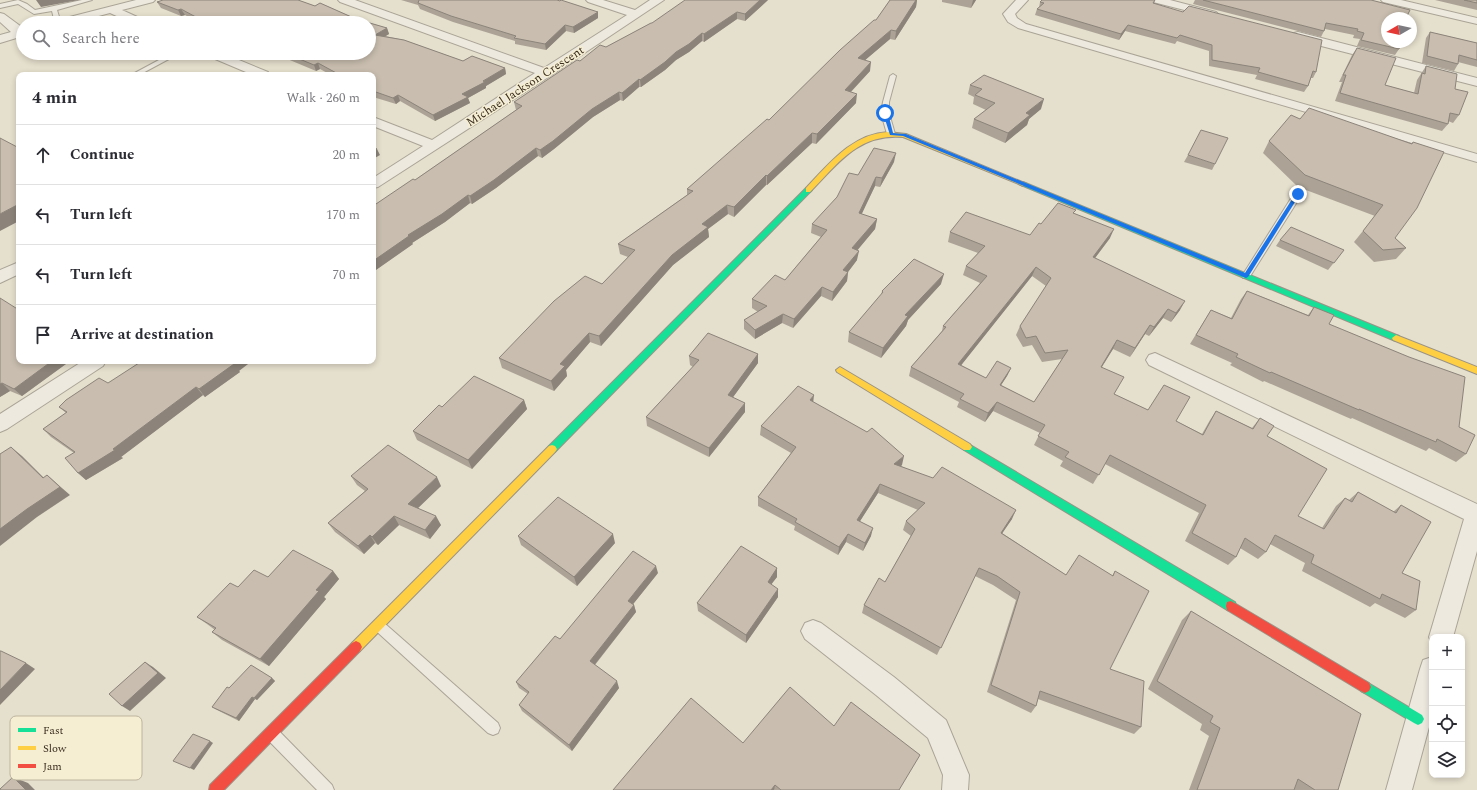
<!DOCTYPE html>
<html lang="en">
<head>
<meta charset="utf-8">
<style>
	:root { --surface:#fff; --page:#f7f7f7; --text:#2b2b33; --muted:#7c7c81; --line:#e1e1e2 }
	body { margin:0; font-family:Spectral,serif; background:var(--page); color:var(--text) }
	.controls { position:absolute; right:12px; bottom:12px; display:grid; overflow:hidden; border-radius:8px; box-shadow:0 2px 6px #0003 }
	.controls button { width:36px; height:36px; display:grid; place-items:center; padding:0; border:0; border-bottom:1px solid var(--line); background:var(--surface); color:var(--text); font:20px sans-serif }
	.compass { position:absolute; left:1381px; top:12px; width:36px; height:36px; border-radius:50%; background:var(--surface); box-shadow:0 2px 6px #0003; rotate:261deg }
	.stop { position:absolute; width:12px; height:12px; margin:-9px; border:3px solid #1a73e8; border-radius:50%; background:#fff }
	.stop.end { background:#1a73e8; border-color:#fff; box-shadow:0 1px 4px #0008 }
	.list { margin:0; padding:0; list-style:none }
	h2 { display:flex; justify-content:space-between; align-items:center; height:52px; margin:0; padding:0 16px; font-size:17px }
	h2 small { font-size:13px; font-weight:400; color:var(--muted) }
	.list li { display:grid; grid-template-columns:26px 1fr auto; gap:12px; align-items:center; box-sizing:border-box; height:60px; padding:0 16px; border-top:1px solid var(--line) }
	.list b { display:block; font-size:15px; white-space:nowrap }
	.list em { font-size:13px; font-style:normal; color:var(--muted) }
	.icon { flex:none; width:22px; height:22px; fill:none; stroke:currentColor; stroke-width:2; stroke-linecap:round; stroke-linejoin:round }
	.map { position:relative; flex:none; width:1477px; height:790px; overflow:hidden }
	.search { position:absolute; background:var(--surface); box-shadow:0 2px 6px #0003; left:16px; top:16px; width:360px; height:44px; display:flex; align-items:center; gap:10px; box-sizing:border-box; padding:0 14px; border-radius:22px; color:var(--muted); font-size:15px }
	.panel { position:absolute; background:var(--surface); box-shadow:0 2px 6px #0003; left:16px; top:72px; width:360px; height:292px; border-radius:8px }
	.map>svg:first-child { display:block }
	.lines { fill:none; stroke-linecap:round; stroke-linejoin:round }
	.lane-casing { stroke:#aaa496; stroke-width:2 }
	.street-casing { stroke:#aaa496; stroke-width:2 }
	.fast-casing { stroke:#9a9386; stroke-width:2 }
	.slow-casing { stroke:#9a9386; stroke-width:2 }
	.jam-casing { stroke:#9a9386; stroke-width:2 }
	.lane { fill:#ede9df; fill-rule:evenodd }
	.street { fill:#ede9df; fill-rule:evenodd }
	.fast { fill:#16e098; fill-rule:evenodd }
	.slow { fill:#ffcf43; fill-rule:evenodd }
	.jam { fill:#f24e42; fill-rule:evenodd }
	.wall { fill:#aca396; fill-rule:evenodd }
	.shaded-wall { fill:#8c847a }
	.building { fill:#c8bdae; stroke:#8c847a; fill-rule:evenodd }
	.route { fill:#1a73e8 }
	.labels { text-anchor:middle; stroke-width:3; stroke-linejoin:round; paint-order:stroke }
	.far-street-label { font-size:12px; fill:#392d1e; stroke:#f6eed3 }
	.key { fill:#f6eed3; stroke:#bdb49d; stroke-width:1 }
	.key-label { font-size:11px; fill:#392d1e }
</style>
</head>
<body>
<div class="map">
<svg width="1477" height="790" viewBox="0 0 1477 790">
	<rect width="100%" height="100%" fill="#e5dfcd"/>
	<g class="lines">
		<defs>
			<path id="lane" d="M18,0l9,4 8,6 47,-10h10l-35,10 4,13h-6l-3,-12 -18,3 -16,-10 -18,4v-4z
				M172,53h8l-41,22h-8z
				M893,74l3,2 -7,26v11l6,21 -4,2 -4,-2 -6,-21 2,-11 7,-26z
				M1295,192h3l4,2 -53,84h-6l-1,-2z
				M379,620l4,2 115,101 2,5 -2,5 -5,2 -5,-2 -113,-103 -2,-4 2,-4z
				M272,727l5,2 55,56 2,5h-17l-50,-51 -2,-5 2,-5z"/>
			<path id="street" d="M136,0h19l-2,2 -31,8 24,11 2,2h-16l-22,-10 -38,10h-20l2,-2z
				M338,0h17l189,68 83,-53 -39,-13 -2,-2h17l32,10 15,-10h14l-114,76 -172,111 -5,1v-10l50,-32 -50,-20v-9l59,23 103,-67 -195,-71z
				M1016,0h12l-13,14 2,4 9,6 451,130v8l-459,-134 -10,-6 -5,-8z
				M1151,0h19l46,12 2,2 -2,2 -4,1 -59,-15z
				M1381,0h20l76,18v6l-94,-22z
				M0,13l4,1 19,14v8l-23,7v-8l11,-3 -11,-10z
				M1298,32l179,46v8l-183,-47 -2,-3 2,-3z
				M206,53h16l46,19 2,3h-17l-45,-19z
				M19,262v12l-19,9v-13z
				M1155,353l322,151v47l-24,86h-21v7l-3,-7 35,-118 -315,-154 -3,-5 3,-5z
				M83,361h23l-3,5 -96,63 -7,3v-18z
				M813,620l8,3 73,54 52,43 23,55 -1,15h-26l1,-15 -15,-37 -52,-43 -71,-56 -4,-8 4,-8z
				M1432,657v59l-20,74h-26l34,-121 3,-9z"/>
			<path id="fast" d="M1023,182l376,154 1,2 -4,3 -3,-1 -372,-155 -2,-1z
				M806,188h2l4,2 -257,262 -3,1 -3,-1 -2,-3 2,-3z
				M967,443l268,159 1,4 -1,4 -4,1 -4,-1 -263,-160 -2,-3 2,-3z
				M1365,681l57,34 2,4 -2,4 -4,2 -4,-2 -53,-32 -2,-4 2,-4z"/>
			<path id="slow" d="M888,132l18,2 121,50 -4,2 -2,-1 -118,-48c-44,-4 -65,26 -93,55h-4v-4c23,-24 46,-54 82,-56z
				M1396,335l81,32v7l-84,-34 -1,-2z
				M840,367l130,77 2,3 -2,3h-6l-127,-78 -1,-2z
				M552,445l3,1 2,3 -2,3 -195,199 -4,2 -4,-2 -2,-4 2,-4 197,-197z"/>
			<path id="jam" d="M1231,601l138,82 2,4 -2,4 -4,2 -4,-2 -134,-81 -1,-4 1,-4z
				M356,641l4,2 2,4 -2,4 -136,139h-15l1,-5 142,-142z"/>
		</defs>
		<use href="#lane" class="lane-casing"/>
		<use href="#street" class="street-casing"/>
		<use href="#fast" class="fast-casing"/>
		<use href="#slow" class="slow-casing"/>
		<use href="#jam" class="jam-casing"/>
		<use href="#lane" class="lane"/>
		<use href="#street" class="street"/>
		<use href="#fast" class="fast"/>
		<use href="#slow" class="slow"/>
		<use href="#jam" class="jam"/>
	</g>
	<path class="wall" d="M163,0h135l17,6 5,-3 36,16 31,9 2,6 -4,2 19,4 59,21 9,-5 33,12 1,6 -20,12v2l-18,10 2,5 -35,18 -35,-20 -4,3 -23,-7v-22h-42l-11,-6 -4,2 -43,-18h96v-30h-170l-14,-8 -4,1 -20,-8 -4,-6z
		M401,0h156l41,12v6l-24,15 -8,-2 -20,19 -31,-6v-3l-62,-19 -33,-13 -2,-4z
		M768,0l-23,21 -8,-2 -33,23 -2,-1 -13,11 -13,8 -11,10 -24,17h-2l-16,14 -3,-1 -27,17 -39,32 -12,9 -4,-2 -42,32 -24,16 -2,-1 -25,19 -33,21 1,1 -40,28v-66l42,-26 101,-70 -2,-8 66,-41 26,-14 46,-24z
		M890,0h27l-1,7 -21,33 -5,-1 -25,21 5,11 -19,21 5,11 -40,41 -4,-1 -45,42h-1l-32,32 -6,-3 -20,15 1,8 -36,28 -72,81 -11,-4 -24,28 1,6 -13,15 -52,-23 -3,-10 103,-74 26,-27 -8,-3 -2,-10 69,-49v-6l82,-69 107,-100z
		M942,0h34l-5,8 -29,-6z
		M1155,0l-1,4 162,68 -3,6h-2l-3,8 -4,6 -49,-13 2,-4 -48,-9v-15l-32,-10 -2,3 -50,-13 -6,9 -84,-25 2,-6 2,-1 1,-6z
		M1195,0h176l16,18 12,31 -4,6 -38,-9 3,-7 -7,-1 1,-3 -29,-6 -4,8 -128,-33z
		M1435,0h42v10z
		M1430,32l47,11v24l-19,-5v2l-4,7 -32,-8 4,-25z
		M1357,48l28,37 29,8 3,-13 9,-14 29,23 4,26 -6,8 -5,-2v3l-6,7 -107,-30 7,-19h-3l13,-27z
		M970,85l71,24 -12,10 -2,6 -22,18 -33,-15 2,-9 12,-9 -13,-6 1,-7 -6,-3z
		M1300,119l112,25 1,-2 -18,96 11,10 -10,11 -22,3 -20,-20 21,-26 -77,-29 -35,-34 6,-12z
		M1188,155l27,9 -3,6 -28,-8z
		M894,162l-14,25 -5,-1 -14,28 16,5 -2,10 -18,21v10l-9,12 -1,9 -15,20 -11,-5 -28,32 -11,-5 -27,16 -11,-10v-9l14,-8 -6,-4v-9l33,-19 36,-43 -10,-4 1,-9z
		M1074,213l36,25 -15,20 85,52 -9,12 -8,-4 -14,18 -4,-2 -15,23 -17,-8 -11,18 12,27 34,16 28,11 26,13 8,-14 6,-9 36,17 8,-10 38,98 24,12 14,-22 9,-8 4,2 9,-8 35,20 8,-7 1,68 14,37 -11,8 -30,-15 -5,4 -68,-36 3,-8 -35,-19 -4,8 -8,7 -18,-11 -4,9 -8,8 -43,-24 14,-28 -94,-49 -12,20 -33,-18 3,-5 -29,-16 6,-12 -47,-22 -8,11 -28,-15 2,-5 -50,-26 2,-9 31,-36 1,-5 37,-43 -17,-8 3,-9 12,-13 -30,-11 2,-10 80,3 11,-11zM1032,276l14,10 -26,40 -4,9 7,12 9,-2 10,17 20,-3 -28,43 -33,-17 6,-9 4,-8 -25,10 -25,-13z
		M1280,240l64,10 -16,20 -52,-24z
		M941,284l-33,36 -2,6 -25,32 -33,-16 1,-10 32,-37 1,-4z
		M1247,291l61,24 6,-8 15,17 130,103 7,27 -10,8 -27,-14 -3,3 -74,-33 -1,1 -87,-38 -1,1 -33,-17 2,-2 -42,-19 21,-34 20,8 10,-19z
		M0,298l19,63h51l-48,35 -12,-5 -10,6z
		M758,354v9l-25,34 12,15 -36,45 -62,-31 -1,-9 47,-50 -3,-2 -1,-9z
		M239,371l1,1 -35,25 -2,-2 -82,62 2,1 -37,22 -8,-7 -4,-20 -23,-16 -8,-8 23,-16 -7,-6 49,-24z
		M524,400l3,9 -55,60 -55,-29 -4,-9 29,-24z
		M814,402l88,63 -1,1 111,53 -10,14 64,42 46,1 3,-5 -5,98 31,58 -7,7 -96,-35 -2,7 -5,7 -44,-21 29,-92 -23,-15 -18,-9 -38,79 -75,-42 2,-8 21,-23 26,-46 -8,-6 3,-9 12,-11 -40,-17 -18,28 11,15 -8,15 -17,-9 -8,13 -44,-25 1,-4 -37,-20v-9l33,-44 -31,-18 1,-9z
		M351,476l90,10 -24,22 24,17 -11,14 -31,-14 -21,20 -3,-2 -11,11 -29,-22 -7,-9 37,-32 -8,-6z
		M518,536l97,7 -38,43 -56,-41z
		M777,568v9l-6,7 7,13 -32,46 -48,-32 -1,-8z
		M333,571l6,8 -15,18 2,2 -57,67 -47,-26 -10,-8 3,-2 -8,-6 -10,-7 41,-30 30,-10z
		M658,573l-25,31 1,1 2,7 -41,53 24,23 -47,63 -50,-40 -3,-6 9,-11 -9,-6 -3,-6 44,-43z
		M1191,611l147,179h-149l20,-54 -9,-6 2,-6 -54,-35 34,-69z
		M272,678l3,3 -18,19 -2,-1 -16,22 -24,-12 -3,-2 17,-19z
		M743,743l156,47h-286z"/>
	<path class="shaded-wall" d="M36,0h43l-38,7z
		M760,0h8l-23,21v-7z
		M916,0h1l-1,7 -21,33 1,-9z
		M973,0h3l-5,8z
		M181,9l4,6 -4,1 -3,-6z
		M598,12v6l-24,15 -1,-6z
		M737,12v7l-33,23v-8z
		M565,25l1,6 -20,19 -1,-6z
		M1128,25l-3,6 -6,9 2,-6z
		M387,28l2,6 -11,7 -3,-6z
		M891,30l-1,9 -33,28 1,-9z
		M702,33v8l-13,11 -13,8 -11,10 -24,17 -1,-7 36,-28z
		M871,62l-1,9 -26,28 1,-9z
		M318,63l2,6 -4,2 -2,-6z
		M505,68l1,6 -20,12v2l-18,10 2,5 -35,18 -2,-6 29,-21z
		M639,79v8l-16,14 -1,-8z
		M619,92l1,8 -27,17 -39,32 -12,9 -2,-8 52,-41z
		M857,94l-1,9 -40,41 1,-10z
		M398,95l2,6 -4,3 -3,-6z
		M1044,99l-3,10 -12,10 -2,6 -22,18 3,-10 18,-20z
		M812,133v10l-45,42v-9z
		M373,135l2,6 -2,2z
		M536,148l2,8 -42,32 -24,16 -2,-8z
		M377,149l3,6 -7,4v-7z
		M896,153l-2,9 -14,25 2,-9z
		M766,175v10l-32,32v-10z
		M876,177l-1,9 -17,36 1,-9z
		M468,195l2,8 -25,19 -33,21 1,1 -40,28v-11l35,-26z
		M19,204v17l-19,10v-17z
		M727,205l1,9 -20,15 1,8 -36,28 -72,81 -2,-10 73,-81 30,-31z
		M877,219l-2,10 -24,29 1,-10z
		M1114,229l-4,9 -21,28 4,-9z
		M859,251l-2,9 -15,20 1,-10z
		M1036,267l-4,9 -77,97 3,-9z
		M848,272l-1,9 -15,20 1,-9z
		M944,274l-3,10 -33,36 -2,6 -25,32 2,-10 22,-33z
		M822,287l-1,9 -28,32 1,-9z
		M1185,301l-5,9 -9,12 5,-9z
		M1168,309l-5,9 -14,18 5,-9z
		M783,314l-1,9 -27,16v-9z
		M1150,325l-5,9 -15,23 5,-9z
		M589,333l1,9 -24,28 1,6 -13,15 -3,-10 9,-17z
		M1117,340l-4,9 -17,27 5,-9z
		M758,354v9l-30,41v-9z
		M52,361h18l-48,35 -8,-7z
		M236,361h16l-13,10 1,1 -35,25 -6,-8z
		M1011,368l-4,8 -11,17 4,-8z
		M2,383l8,8 -10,6v-13z
		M196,387l7,8 -82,62 2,1 -37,22 -8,-7 35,-24z
		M814,395l-1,9 -3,-4z
		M524,400l3,9 -55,60 -4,-9z
		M997,402l-4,9 -8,11 3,-9z
		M745,403v9l-36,45v-9z
		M11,447l11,9 31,31 -10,-9z
		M904,456l-2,9 -10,8 2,-9z
		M47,475l23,20 -33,22 -37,29v-17z
		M437,477l4,9 -28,27 -5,-9z
		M880,484l-2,9 -23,36 2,-9z
		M1016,510l-4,9 -15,22 4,-8z
		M394,516l5,9 -21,20 -6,-8z
		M436,516l5,9 -11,14 -5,-9z
		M873,528l-2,8 -8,15 2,-8z
		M613,534l2,9 -38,43 -3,-9z
		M848,534l-2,8 -8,13 1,-8z
		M370,535l5,8 -11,11 -6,-8z
		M656,566l2,7 -28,35 -2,-7z
		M777,568v9l-10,13 1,-8z
		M333,571l6,8 -15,18 2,2 -57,67 -9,-7 56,-69z
		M778,589v8l-32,46v-8z
		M634,605l2,7 -44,56 -2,-7z
		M145,662l8,5 13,11 -36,33 -8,-5z
		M26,663l9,6 -35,36v-15z
		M272,678l3,3 -18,19 -3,-2z
		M617,681l2,7 -47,63 -3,-6z
		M252,697l3,2 -16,22 -3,-3z
		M210,741l3,2 -19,27 -4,-2z
		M13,777l15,6 7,7h-9z
		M775,785l-1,5h-3z"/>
	<path class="building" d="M163,0h135l17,6 5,-3 36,16 31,9 -12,7 29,5 59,21 9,-5 33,12 -22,13 2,1 -23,12 6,3 -35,18 -35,-20 -5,3 -20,-7v-16h-33l-22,-12 -4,2 -29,-12h84v-30h-162l-26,-14 -3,1 -21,-8z
		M419,0h138l3,1 1,-1 37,12 -25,15 -8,-2 -20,19 -31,-6 2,-2 -65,-20 -33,-13z
		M685,0h75l-15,14 -8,-2 -33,22 -2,-1 -13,11 -13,8 -11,10 -25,18 -1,-1 -17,14 -3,-1 -27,17 -39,32 -13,9 -4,-2 -42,32 -24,16 -2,-1 -26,19 -34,21 1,1 -36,25v-55l40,-27 2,1 107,-74 -8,-4 63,-42 3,1 20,-16 6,2 45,-24h1z
		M890,0h26l-20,31 -5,-1 -33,28 13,4 -26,28 12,4 -40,40 -5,-1 -45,43 -1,-1 -32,32 -7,-2 -25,19 6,3 -36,28 -73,81 -10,-3 -29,31 5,2 -14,15 -52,-23 55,-57 31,-25 17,8 33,-34 -17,-6 75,-53 -6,-2 80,-70 2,1 71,-70 34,-30h2z
		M1042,0h113l-2,3 30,9 6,-6 133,34 -6,32 -3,-1 -5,15 -50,-14 2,-4 -48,-8v-15l-32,-10 -3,3 -49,-13 -7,9 -84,-25 7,-6 -4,-1z
		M1203,0h168l39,10 -4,8h-19v24h14l-2,7 -38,-9 3,-7 -7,-2 1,-2 -32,-6 -2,8z
		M1464,0h13v3z
		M1430,32l47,11v17l-18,-5 -1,9 -31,-8z
		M1357,48l39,10 -11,27 33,9 4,-21 3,1 1,-8 31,8 -2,15 13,3 -9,23 -9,-2 -2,11 -108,-31 6,-18h-3z
		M984,75l60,24 -18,14 4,2 -22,18 -34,-14 21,-16 -20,-8 7,-6 -12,-4z
		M1309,108l103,36 1,-2 31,10 -27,56 -22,30 11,10 -23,2 -20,-19 20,-26 -78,-30 -36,-34 22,-26 9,4z
		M1201,130l27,8 -13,26 -27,-9z
		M0,138l19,10v56l-19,10z
		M373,147l4,2 -4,3z
		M874,148l22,5 -14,25 -6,-1 -17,36 18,6 -25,29 7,3 -16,19 5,2 -15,20 -11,-5 -28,32 -11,-5 -28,16 -11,-10 23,-14 -15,-7 23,-24 10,5 42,-50 -15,-6 25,-27 12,-24 9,2z
		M1058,203l18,7 -3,3 41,16 -21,28 92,44 -9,12 -8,-4 -14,18 -4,-2 -15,23 -18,-8 -16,27 23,10 -10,17 34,16 16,-25 26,12 -14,24 27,14 13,-24 37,18 7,-11 14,8 -7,10 60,33 -29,47 26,13 21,-31 7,4 6,-10 38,21 5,-8 30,17 -29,51 18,8 -4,29 -34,-16 -2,5 -69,-36 3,-8 -39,-20 -9,17 -21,-14 -9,19 -44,-24 14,-28 -96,-50 -11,20 -34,-18 4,-5 -31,-16 7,-11 -48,-23 -9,11 -28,-14 4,-5 -53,-27 35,-40 -3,-1 44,-50 -21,-10 19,-20 -35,-14 16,-20 64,23 9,-12 2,1zM1036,267l15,11 -31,48 6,12 10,-2 9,17 23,-3 -34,52 -34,-17 11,-17 -14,-7 -11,17 -28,-14z
		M1291,227l53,23 -10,13 -54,-23z
		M914,259l30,15 -39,41 3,1 -25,32 -34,-16 34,-40 -1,-1z
		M1247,291l62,25 5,-9 20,8 -5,9 80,33 56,20 -6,50 16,8 -9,19 -29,-15 -1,3 -77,-33v1l-88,-38 -1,1 -34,-16 2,-3 -42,-19 15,-25 21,9z
		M0,298l19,12v51h33l-38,28 -12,-6 -2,1z
		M708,333l50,21 -30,41 17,8 -36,45 -63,-31 53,-57 -10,-4z
		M142,361h94l-3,2 1,1 -35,25 -3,-2 -83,62 2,1 -37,23 -13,-15 10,-6 -32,-23 24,-17 -8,-5 7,-7 33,-22 9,5z
		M474,376l50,24 -56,60 -55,-29 26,-26 3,2z
		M798,386l16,9 -4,5 57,32 5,-4 32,28 -10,8 39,14 9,-11 74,43 -15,23 65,42 13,-20 34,21 2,-5 34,20 -39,78 34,12 -3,46 -101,-36 -4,15 -45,-21 29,-93 -23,-16 -18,-8 -38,80 -77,-43 15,-27 6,4 30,-53 -9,-8 19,-18 -45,-19 -23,36 16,8 -8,15 -17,-9 -9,13 -44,-25 2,-3 -39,-22 38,-50 -35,-21z
		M388,445l49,32 -29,27 28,12 -11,14 -31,-14 -22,21 -2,-2 -12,11 -30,-23 40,-34 -17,-13z
		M11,447l32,31 4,-3 13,12 -33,22 -27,20v-75z
		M558,497l55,37 -39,43 -56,-41z
		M741,546l36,22 -9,14 10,7 -32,46 -49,-32z
		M293,550l40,21 -17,19 3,1 -59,68 -48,-27 4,-4 -19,-11 33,-34 8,4 16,-17 14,7z
		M633,551l23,15 -28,35 6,4 -44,56 27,20 -48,64 -50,-40 10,-13 -13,-10 39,-46 5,3z
		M1191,611l170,103 -23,76h-23l-17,-11 -4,11h-97l23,-62 -10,-6 3,-6 -56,-35z
		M0,651h1l25,12 -26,27z
		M145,662l13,11 -36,33 -13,-12z
		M251,665l21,13 -18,20 -2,-1 -16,21 -24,-11 15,-20 2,1z
		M790,687l44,39 17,-24 69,53 -21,35h-118l-6,-5 -4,5h-158l78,-92 52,45z
		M193,734l17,7 -20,27 -17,-7z
		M13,777l13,13h-26v-1z"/>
	<path class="route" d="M885,111l3,2 5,20 13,1 339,139 51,-80 4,1 -52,83 -2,1 -343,-142 -13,-1 -7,-22z"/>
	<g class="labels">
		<g class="far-street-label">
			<text transform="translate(525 86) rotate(-33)" y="4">Michael Jackson Crescent</text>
		</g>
	</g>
	<rect x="10" y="716" width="132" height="64" rx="6" class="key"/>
	<rect x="18" y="728" width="18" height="4" fill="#16e098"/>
	<rect x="18" y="746" width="18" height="4" fill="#ffcf43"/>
	<rect x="18" y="764" width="18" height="4" fill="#f24e42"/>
	<g class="key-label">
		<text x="43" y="734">Fast</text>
		<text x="43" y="752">Slow</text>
		<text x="43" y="770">Jam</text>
	</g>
</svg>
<div class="controls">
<button>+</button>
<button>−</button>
<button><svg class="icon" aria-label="locate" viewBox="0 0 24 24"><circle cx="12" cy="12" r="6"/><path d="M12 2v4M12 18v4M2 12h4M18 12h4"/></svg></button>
<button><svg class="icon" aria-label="layers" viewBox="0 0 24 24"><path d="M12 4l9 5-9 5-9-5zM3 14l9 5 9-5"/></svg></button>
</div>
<svg class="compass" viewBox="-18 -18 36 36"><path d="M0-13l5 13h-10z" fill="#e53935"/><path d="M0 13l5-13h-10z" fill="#7c7c81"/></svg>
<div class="stop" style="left:885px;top:113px"></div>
<div class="stop end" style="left:1298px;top:194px"></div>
<div class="search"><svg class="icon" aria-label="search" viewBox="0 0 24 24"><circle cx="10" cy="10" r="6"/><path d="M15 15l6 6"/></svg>Search here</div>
<section class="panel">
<h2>4 min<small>Walk · 260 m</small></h2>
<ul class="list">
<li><svg class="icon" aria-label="ahead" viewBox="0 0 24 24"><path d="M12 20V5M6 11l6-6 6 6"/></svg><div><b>Continue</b></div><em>20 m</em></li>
<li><svg class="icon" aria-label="left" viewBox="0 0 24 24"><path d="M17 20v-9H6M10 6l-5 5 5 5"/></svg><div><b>Turn left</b></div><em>170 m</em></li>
<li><svg class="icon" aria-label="left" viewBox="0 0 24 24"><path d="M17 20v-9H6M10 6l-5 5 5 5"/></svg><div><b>Turn left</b></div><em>70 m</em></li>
<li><svg class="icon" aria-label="arrive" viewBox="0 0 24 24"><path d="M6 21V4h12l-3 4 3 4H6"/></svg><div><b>Arrive at destination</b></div></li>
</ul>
</section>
</div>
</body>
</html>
